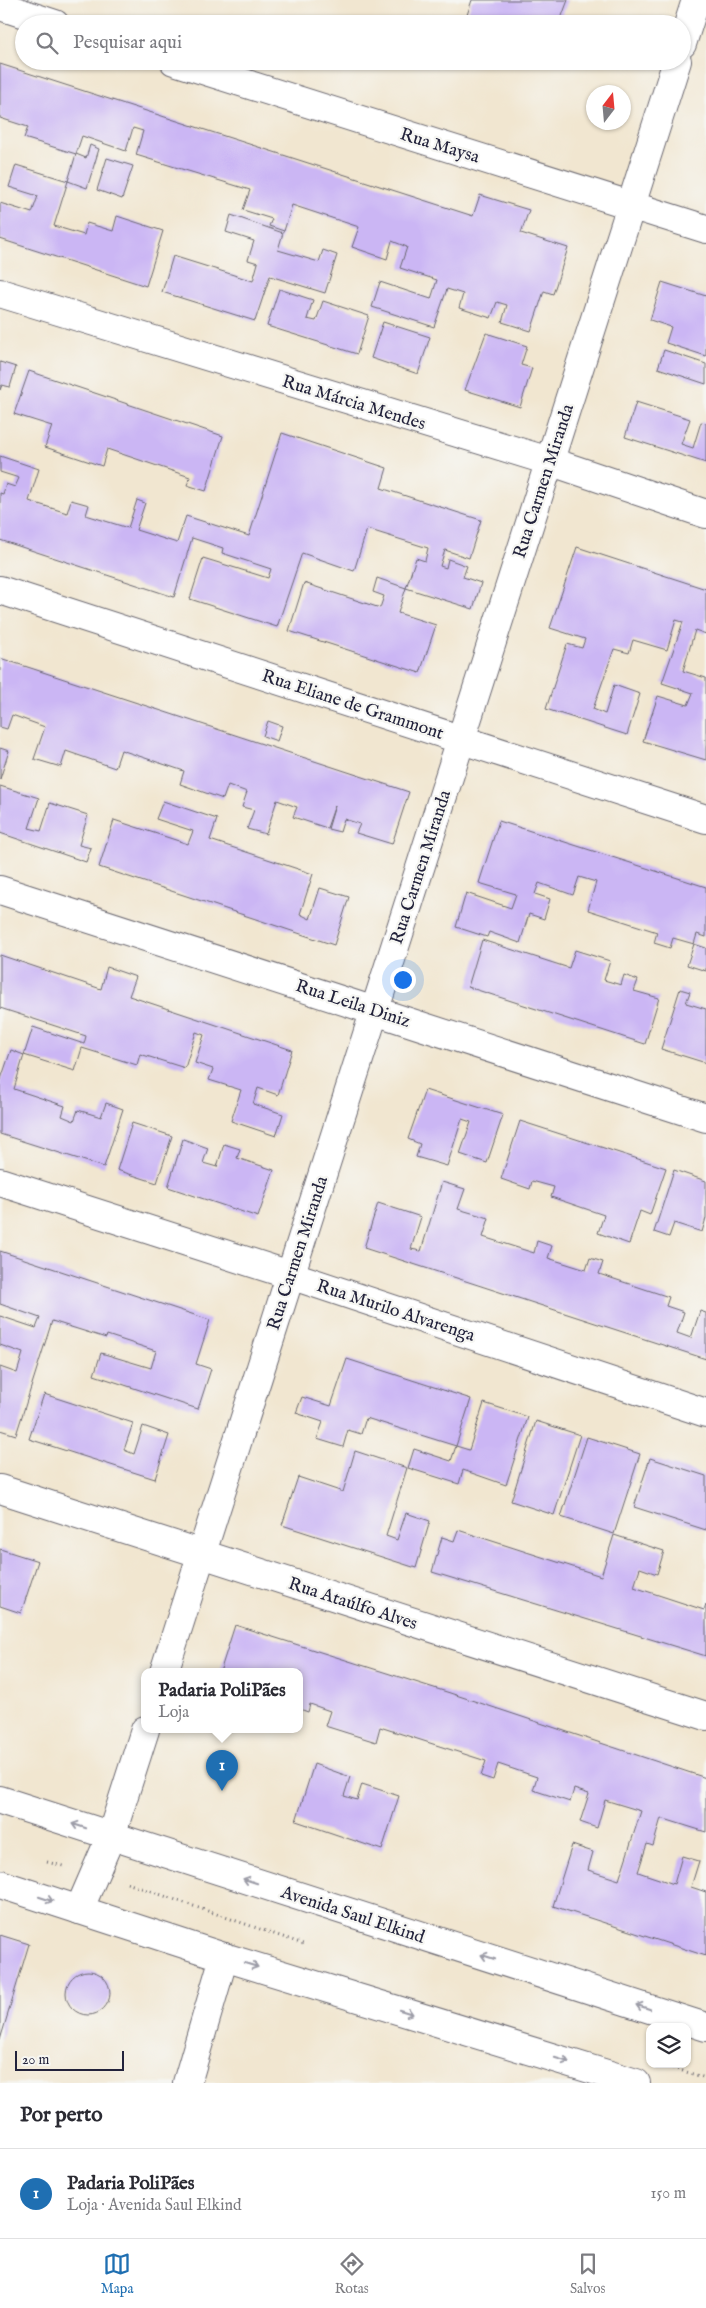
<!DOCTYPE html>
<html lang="pt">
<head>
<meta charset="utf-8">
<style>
	:root { --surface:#fff; --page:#f7f7f7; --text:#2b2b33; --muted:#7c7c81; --line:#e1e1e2; --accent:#1f6fb2 }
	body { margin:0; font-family:"IM FELL English",serif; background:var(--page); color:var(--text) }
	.controls { position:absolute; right:15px; bottom:15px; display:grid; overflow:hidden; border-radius:10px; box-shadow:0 1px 4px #0004 }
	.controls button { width:45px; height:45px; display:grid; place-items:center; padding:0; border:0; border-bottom:1px solid var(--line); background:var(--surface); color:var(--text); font:25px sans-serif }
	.compass { position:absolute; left:586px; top:85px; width:45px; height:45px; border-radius:50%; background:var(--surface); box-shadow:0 1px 4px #0004; rotate:16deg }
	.scale { position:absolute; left:15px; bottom:12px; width:109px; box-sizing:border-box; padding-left:5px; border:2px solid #22223b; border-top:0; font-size:14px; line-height:18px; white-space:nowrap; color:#22223b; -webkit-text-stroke:4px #f6f6f2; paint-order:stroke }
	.you { position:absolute; left:402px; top:979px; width:18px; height:18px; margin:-12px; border:4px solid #fff; border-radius:50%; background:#1a73e8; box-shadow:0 0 0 8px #1a73e833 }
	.badge { display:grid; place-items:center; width:32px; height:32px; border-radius:50%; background:var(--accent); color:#fff; font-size:16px; font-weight:700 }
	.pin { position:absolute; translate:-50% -41px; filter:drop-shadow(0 1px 2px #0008) }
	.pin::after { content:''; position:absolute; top:26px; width:18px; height:15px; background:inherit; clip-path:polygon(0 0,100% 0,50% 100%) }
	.popup { position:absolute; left:141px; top:1668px; width:162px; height:65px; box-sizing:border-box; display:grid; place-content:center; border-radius:10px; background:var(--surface); filter:drop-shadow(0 1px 4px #0005); font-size:16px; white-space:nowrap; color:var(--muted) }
	.popup b { font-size:19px; color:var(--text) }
	.popup::after { content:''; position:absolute; left:50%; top:100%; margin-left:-10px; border:10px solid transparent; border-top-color:var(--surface) }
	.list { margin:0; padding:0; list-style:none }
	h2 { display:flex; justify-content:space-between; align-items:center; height:65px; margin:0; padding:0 20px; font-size:21px }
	h2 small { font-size:16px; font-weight:400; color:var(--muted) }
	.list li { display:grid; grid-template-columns:32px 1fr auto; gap:15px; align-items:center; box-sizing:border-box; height:90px; padding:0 20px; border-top:1px solid var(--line) }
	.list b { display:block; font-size:19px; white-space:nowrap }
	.list p { margin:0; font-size:16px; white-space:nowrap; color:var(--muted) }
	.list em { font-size:16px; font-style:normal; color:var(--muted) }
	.icon { flex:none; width:28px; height:28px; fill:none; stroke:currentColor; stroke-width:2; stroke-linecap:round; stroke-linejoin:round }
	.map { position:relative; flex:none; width:706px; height:2083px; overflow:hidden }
	.search { position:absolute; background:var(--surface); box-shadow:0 1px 4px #0004; left:15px; right:15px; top:15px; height:55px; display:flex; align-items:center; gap:12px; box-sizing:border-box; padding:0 18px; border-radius:28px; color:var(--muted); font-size:19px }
	.sheet { height:155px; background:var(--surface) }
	nav { display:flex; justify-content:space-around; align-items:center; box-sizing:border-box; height:70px; border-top:1px solid var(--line); background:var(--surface); font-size:14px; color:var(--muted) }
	nav a { display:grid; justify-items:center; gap:2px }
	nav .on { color:var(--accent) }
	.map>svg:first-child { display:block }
	.building { fill:#cbb6f4 }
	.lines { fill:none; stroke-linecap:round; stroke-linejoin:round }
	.minor-casing { stroke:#6a676f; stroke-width:30 }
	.major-casing { stroke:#6a676f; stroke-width:30 }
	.path { stroke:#6a676f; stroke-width:3; stroke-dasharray:1 4; stroke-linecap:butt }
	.minor { stroke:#fff; stroke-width:28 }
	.major { stroke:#fff; stroke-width:28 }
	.oneway { stroke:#9c9ca7 }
	.labels { text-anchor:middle; stroke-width:4.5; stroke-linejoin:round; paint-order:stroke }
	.street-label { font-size:18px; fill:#22223b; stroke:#f6f6f2 }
</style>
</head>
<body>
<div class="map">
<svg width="706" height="2083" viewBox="0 0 706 2083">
	<rect width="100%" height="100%" fill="#f6f6f2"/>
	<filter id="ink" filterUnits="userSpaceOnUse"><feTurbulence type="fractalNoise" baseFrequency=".02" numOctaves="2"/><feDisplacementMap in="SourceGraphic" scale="10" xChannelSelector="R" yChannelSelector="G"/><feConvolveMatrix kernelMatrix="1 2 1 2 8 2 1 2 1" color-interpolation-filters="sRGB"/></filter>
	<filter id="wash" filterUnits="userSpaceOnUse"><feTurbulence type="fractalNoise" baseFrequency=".0096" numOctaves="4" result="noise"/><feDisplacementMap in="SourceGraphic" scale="20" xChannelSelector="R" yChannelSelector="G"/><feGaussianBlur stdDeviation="1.12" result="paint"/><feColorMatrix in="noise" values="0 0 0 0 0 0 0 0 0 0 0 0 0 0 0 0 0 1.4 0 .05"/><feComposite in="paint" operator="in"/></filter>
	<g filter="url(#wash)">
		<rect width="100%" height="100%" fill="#f1e6d0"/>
		<g id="blocks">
			<path class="building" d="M472,0h96l-9,24h-95z
				M0,64l473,152 7,-21 49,15 -8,23 47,15 -15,46 -9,-3 -13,40 -29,-9 5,-17 -10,-3 -6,16 -32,-10 4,-14 -16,-5 -13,38 -62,-20 8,-25 51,17 6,-19 -37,-12 7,-21 -15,-6 -5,18 -35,-12 7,-20 -67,-22 -8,26 -15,-5 3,-7 -29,-9 7,-20 -114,-35 7,-24 -10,-3 -7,23 -44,-15 -6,18 10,4 4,-13 9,4 -12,39 -19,-7 8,-27 -52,-16 4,-11 -28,-9z
				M107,158l26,8 -11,33 -25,-9z
				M16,165l52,16 -14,45 30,9 3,-12 26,8 4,-15 46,15 -17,55 -146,-47v-36l32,10 6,-17 -29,-9z
				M231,215l52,18 -5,17 41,12 4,-12 14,5 -12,38 -55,-17 -15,45 -93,-29 11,-36 80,25 5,-18 -10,-3 6,-19 -28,-9z
				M662,282l44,14v60l-40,-13 5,-16 -21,-7z
				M279,289l34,11 -6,19 9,2 7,-20 46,15 -12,38 -90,-28z
				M383,322l47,15 -12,37 -47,-16z
				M486,333l41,13 -6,19 11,3 -12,39 -55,-17z
				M664,350l42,14v20l-48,-16z
				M0,362l16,5 -6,20 -8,-2 -2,5z
				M29,371l194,65 -17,55 -19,-6 3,-8 -83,-28 -5,17 -57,-19 7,-21 -38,-12z
				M636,402l54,17 -9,25 12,4 8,-26 5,1v40l-81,-26z
				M282,433l105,35 -6,20 100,32 -12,38 -24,-8 -5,16 6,2 2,-9 19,7 -4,11 18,6 -8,26 -67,-21 10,-30 9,3 3,-13 -61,-19 -13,42 -52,-18 -25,74 -87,-28 13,-41 65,20 3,-9 -49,-16 1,-5 -31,-10 -18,59 -174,-57v-47l3,1 3,-10 9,3 4,-9 -19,-6v-16l39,13 -10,32 38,12 4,-13 18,5 -3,10 42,13 9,-28 8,3 -9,27 41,13 9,-27 63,20z
				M577,547l129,42v45l-11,-4 -12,41 23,7v82l-63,-19 15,-45 30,9 5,-12 -31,-10 21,-61 -7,-2 -9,30 -34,-10 -4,13 -15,-4 -21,60 12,5 9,-29 26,9 -13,41 -81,-26 21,-65 15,4 3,-9 -35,-11z
				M377,578l29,10 -8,25 38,12 -16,48 -131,-42 15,-48 76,25 4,-12 -11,-4z
				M0,658l409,134 -17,52 -36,-11 4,-9 -16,-5 -4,13 -12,-3 7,-24 -8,23 -34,-11 4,-10 -20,-7 -11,34 -19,-5 7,-19 -12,-3 5,-15 -19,-7 -5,14 -43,-15 4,-13 -63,-21 -6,18 -49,-17 -5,16 -27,-8 11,-32 -33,-12 -5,14 -7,-2z
				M268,721l14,5 -5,15 -14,-5z
				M0,748l9,3 -9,28z
				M0,786l39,12 -10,30 12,3 9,-28 38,12 -9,30 12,3 -5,14 -86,-29z
				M163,801l54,18 -7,21 103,34 -13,40 10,5 10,-31 29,9 -15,48 -235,-78 15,-47 74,24 5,-13 -37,-12z
				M499,821l207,66v50l-9,-3 -3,10 -21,-6 -3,10 -16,-5 3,-11 -69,-22 8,-28 -17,-5 -6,18 -34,-12 -4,11 15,5 -6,20 -15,-5 -9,29 -31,-11 -2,5 -31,-10 10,-34 45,15 5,-14 -37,-11z
				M482,940l87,28 6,-18 35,11 -6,19 17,5 3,-10 14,5 -4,11 25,7 -14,46 -177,-57z
				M694,944l12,4v23l-19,-6z
				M0,955l101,34 6,-22 29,10 -7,19 163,54 -14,45 -20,-7 -5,16 30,10 -7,22 -45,-15 10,-31 -32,-10 4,-11 -18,-6 9,-28 -8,-3 -11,36 -45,-14 -3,11 -55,-17 -7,23 -51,-16 9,-28 51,17 2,-8 -86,-28z
				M680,989l10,3 -4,11 20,6v54l-45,-14z
				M11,1050l13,5 -10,34 51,17 -3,10 12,5 4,-11 23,7 5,-14 17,6 -19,58 -104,-33v-52z
				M425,1090l78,25 -16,48 -27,-9 11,-32 -9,-3 -15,47 -31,-9 4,-13 -12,-5z
				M520,1121l146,47 -16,47 -10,-4 -11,33 -31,-11 6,-18 -53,-18 3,-10 -22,-6 -2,8 -29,-10z
				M132,1123l40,13 -15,47 -40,-13z
				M183,1139l25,9 -5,15 14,4 7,-23 16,5 -3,9 37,12 -16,47 -90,-30z
				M674,1170l32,11v37l-4,14 -28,-9 -5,14 -15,-5z
				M442,1182l23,7 -7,20 31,9 -6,19 51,16 3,-12 15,5 -4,12 38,12 4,-12 13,4 -4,12 70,23 -3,9 18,6 -7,21 14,5 9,-27 6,2v46l-342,-111 14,-45 43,14 -10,32 10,2z
				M0,1251l210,69 -14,44 15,5 -13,40 -104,-34 7,-22 50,15 5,-17 -49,-16 -1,3 -54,-17 -36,114 -16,-5v-63l17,6 6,-20 -23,-8v-29l36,12 4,-10 -40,-14z
				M347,1359l124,40 -15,47 -90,-28 -5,16 -13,-4 -5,17 -26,-8 6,-17 -27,-9 6,-16 29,9z
				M44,1394l89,29 -9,27 10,4 9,-28 26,9 -14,44 -126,-40z
				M484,1403l44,14 -22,68 -43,-15 -4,14 -51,-16 6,-19 37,12 5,-15 13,4z
				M536,1421l44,14 -26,80 -43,-14z
				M587,1437l53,17 -26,80 -53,-17z
				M355,1451l52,17 -21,68 11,4 9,-27 24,8 -14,47 -134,-43 16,-48 45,15z
				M650,1458l56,18v54l-72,-23z
				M458,1530l143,46 13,-41 50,16 -7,23 -17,-6 -6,19 70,23 2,-6v52l-274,-84 10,-35 12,4z
				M0,1549l38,12 -17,52 -21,-7z
				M235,1625l215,68 256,85v54l-45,-14 -8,28 -6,-2 -9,28 36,12 8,-28 17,5 -8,26 15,5v64l-153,-50 19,-61 21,7 -5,18 31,10 22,-69 -36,-11 -8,28 -17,-6 9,-28 -15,-5 -4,13 -37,-12 4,-13 -39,-13 -5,16 -12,-4 5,-15 -106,-34 -4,15 -51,-16 5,-15 -20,-7 -2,8 -8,-3v-37h-80z
				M314,1764l36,13 -6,19 13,4 5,-16 37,12 -17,54 -86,-29z
				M0,1935l29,9 -29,96z
				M66 1993a22 22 0 1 1 44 0a22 22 0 1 1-44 0Z"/>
		</g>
	</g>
	<g filter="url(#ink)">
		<use href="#blocks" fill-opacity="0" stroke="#6a676f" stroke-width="1"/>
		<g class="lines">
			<defs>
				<path id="minor" d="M0,6l55,18
					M682,44l14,-44
					M174,61l532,168
					M0,293l549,168 157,53
					M0,590l706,229
					M0,890l706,228
					M0,1182l290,93 416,138
					M0,1489l706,227
					M164,1672l513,-1611
					M79,1910l32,-74 34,-106
					M187,2083l37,-126"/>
				<path id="major" d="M0,1800l706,227
					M0,1884l224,73 412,126"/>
			</defs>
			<use href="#minor" class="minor-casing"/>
			<use href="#major" class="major-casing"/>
			<path class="path" d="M47,1862l16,4
				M127,1883l176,61
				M663,2065l43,13"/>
			<use href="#minor" class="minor"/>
			<use href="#major" class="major"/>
		</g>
		<defs><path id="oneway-shaft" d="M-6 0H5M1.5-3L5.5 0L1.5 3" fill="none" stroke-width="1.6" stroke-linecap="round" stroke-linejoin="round" transform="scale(1.25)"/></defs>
		<g class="oneway">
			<use href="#oneway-shaft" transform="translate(79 1826) rotate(-162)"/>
			<use href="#oneway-shaft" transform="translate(250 1881) rotate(-162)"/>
			<use href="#oneway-shaft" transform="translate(46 1899) rotate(18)"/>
			<use href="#oneway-shaft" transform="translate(488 1957) rotate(-162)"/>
			<use href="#oneway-shaft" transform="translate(251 1965) rotate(17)"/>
			<use href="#oneway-shaft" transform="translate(643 2007) rotate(-162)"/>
			<use href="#oneway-shaft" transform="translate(406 2012) rotate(17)"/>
			<use href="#oneway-shaft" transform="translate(562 2060) rotate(17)"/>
		</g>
	</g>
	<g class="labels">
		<g class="street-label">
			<text transform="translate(440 145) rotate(17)" y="6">Rua Maysa</text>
			<text transform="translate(354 402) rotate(17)" y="6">Rua Márcia Mendes</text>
			<text transform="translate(543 481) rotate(-72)" y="6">Rua Carmen Miranda</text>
			<text transform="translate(353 704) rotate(18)" y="6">Rua Eliane de Grammont</text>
			<text transform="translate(420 867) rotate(-72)" y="6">Rua Carmen Miranda</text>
			<text transform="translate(353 1003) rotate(18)" y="6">Rua Leila Diniz</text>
			<text transform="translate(297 1253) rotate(-72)" y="6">Rua Carmen Miranda</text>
			<text transform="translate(396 1310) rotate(18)" y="6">Rua Murilo Alvarenga</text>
			<text transform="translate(353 1603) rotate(18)" y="6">Rua Ataúlfo Alves</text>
			<text transform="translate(353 1914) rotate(18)" y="6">Avenida Saul Elkind</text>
		</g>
	</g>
</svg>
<div class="controls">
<button><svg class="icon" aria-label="layers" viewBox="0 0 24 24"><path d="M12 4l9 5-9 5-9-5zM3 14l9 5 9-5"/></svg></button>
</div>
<svg class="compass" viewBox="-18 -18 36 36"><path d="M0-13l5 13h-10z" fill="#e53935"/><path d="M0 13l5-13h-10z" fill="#7c7c81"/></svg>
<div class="scale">20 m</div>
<div class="you"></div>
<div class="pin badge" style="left:222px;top:1791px">1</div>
<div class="popup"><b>Padaria PoliPães</b>Loja</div>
<div class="search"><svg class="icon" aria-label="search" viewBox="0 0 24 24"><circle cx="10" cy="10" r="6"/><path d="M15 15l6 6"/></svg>Pesquisar aqui</div>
</div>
<section class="sheet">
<h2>Por perto<small></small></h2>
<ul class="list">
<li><span class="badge">1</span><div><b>Padaria PoliPães</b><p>Loja · Avenida Saul Elkind</p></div><em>150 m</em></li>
</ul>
</section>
<nav>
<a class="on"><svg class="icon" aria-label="map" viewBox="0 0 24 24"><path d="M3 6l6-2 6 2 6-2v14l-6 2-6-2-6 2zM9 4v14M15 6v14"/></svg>Mapa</a>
<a><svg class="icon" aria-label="directions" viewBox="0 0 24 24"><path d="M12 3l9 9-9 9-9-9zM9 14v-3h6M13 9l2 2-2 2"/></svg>Rotas</a>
<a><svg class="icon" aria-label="saved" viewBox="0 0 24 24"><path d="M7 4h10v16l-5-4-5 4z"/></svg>Salvos</a>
</nav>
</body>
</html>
